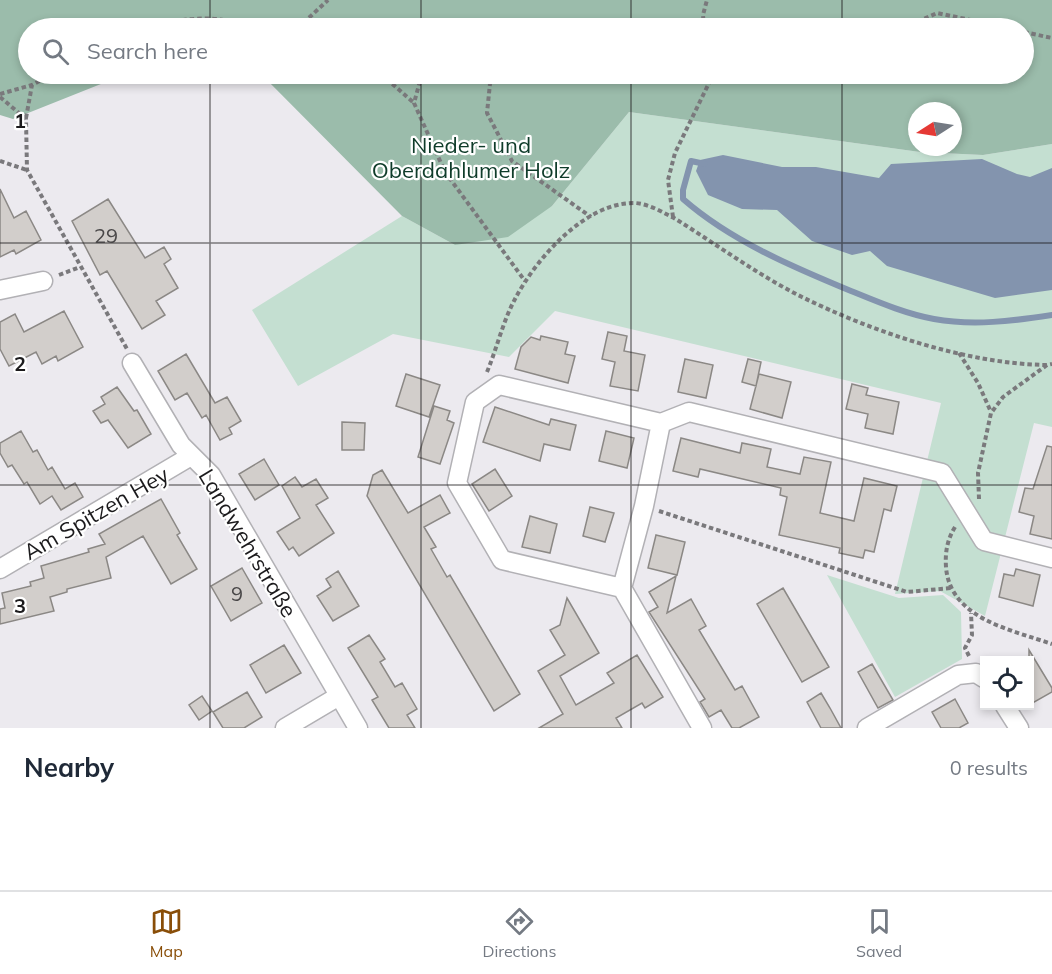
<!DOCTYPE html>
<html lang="en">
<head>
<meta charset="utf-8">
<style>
	:root { --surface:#fff; --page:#f2f2f3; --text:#1f2937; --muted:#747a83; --line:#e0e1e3; --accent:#894e08 }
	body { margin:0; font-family:Mulish,sans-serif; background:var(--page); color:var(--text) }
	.controls { position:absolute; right:18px; bottom:18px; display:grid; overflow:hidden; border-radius:0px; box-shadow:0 3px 9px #0003 }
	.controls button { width:54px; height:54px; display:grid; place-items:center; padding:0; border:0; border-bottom:2px solid var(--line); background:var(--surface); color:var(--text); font:30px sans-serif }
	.compass { position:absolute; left:908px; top:102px; width:54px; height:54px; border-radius:50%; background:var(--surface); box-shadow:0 3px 9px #0003; rotate:258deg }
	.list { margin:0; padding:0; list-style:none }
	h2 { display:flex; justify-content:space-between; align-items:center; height:78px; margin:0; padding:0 24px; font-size:26px }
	h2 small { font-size:20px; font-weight:400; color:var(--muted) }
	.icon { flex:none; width:33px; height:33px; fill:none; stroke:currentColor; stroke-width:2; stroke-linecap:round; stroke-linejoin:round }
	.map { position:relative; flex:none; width:1052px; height:728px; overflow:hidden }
	.search { position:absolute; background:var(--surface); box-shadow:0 3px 9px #0003; left:18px; right:18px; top:18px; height:66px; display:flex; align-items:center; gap:15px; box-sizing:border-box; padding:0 21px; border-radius:33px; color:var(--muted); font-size:22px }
	.sheet { height:162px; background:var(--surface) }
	nav { display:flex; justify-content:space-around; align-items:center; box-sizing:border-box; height:84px; border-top:2px solid var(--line); background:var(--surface); font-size:16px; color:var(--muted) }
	nav a { display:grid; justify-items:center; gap:3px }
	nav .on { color:var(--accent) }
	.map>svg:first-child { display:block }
	.green { fill:#c4dfd1 }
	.forest { fill:#9bbcab; fill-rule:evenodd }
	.water { fill:#8394ae }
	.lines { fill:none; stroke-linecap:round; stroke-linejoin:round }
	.stream { stroke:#8394ae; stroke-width:6 }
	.building { fill:#d2cecb; stroke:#8b8885; stroke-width:1.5 }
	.minor-casing { stroke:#b2b1b5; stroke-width:21 }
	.path { stroke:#7a797c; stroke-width:4; stroke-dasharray:4.5 3; stroke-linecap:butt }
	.minor { stroke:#fff; stroke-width:18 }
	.grid { fill:none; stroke:#1b1a1c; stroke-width:1.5; stroke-opacity:0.55 }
	.labels { text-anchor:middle; stroke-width:4.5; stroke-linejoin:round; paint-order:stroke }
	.number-label { font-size:20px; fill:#494748 }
	.park-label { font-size:22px; fill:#0f3c2a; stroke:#fff }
	.street-label { font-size:22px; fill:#1b1a1c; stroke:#fff }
	.grid-label { font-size:20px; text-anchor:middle; font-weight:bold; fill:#1b1a1c; stroke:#fff; stroke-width:4.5; stroke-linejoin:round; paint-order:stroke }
</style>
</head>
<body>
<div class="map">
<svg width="1052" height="728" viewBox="0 0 1052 728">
	<rect width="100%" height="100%" fill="#eceaef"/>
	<path class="green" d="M629,112l291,40 63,3 69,-11v283l-18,-4 -49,193 -45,-25 -45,3 46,-191 -386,-92 -46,46 -116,-23 -95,52 -46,-76 150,-94 53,29 97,-39z
		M827,575l72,23 44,-3 18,17 1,47 -67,38z"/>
	<path class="forest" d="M0,0h1052v144l-69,11 -63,-3 -291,-40 -77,94 -44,31 -53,8 -53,-29 -141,-142h763v-46h-996v46h98l-113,45 -13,-4zM917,111h36v36h-36z"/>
	<path class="water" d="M723,155l59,12h34l63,11 12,-14 91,-5 35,15 13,3 22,-9v122l-57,8 -108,-32 -17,-15 -18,4 -40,-14 -35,-31 -35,-1 -34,-14 -12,-24 4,-11z"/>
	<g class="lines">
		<path class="stream" d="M705,164l-14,-3 -8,29v9c48,42 110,68 168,92 27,11 55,23 83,28 39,7 79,2 118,-4"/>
	</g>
	<path class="building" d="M0,189l14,29 12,-7 15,29 -25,14 -2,-4 -14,7z
		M108,199l37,59 19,-11 7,12 -7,5 14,24 -22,13 9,14 -23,14 -35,-58 -7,4 -28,-54z
		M64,311l19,36 -25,14 -2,-5 -14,8 -6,-12 -27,14 -9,-17v-27l15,-8 9,18z
		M608,332l19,4 -3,15 21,4 -7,36 -28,-5 5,-24 -13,-3z
		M541,336l27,6 -3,12 10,2 -7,27 -53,-14 6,-22 10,-10 9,3z
		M186,354l29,49 12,-6 14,24 -12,7 3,6 -12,6 -14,-25 -4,3 -15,-25 -12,7 -17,-29z
		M685,359l28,6 -7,33 -28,-6z
		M748,359l13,3 -5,24 -14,-4z
		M406,374l34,11 -11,32 -33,-11z
		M759,374l32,8 -9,36 -32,-9z
		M852,384l16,4 -2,7 33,7 -6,32 -28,-6 3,-14 -22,-5z
		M117,387l17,24 3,-1 14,24 -23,14 -20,-28 -7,3 -8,-12 12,-7 -4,-7z
		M434,406l16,5 -3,9 7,3 -14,41 -22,-7z
		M495,407l54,18 2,-6 25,6 -6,25 -26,-6 -4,17 -57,-19z
		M342,422l23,1 -1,27h-22z
		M21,431l12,21 4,-2 11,20 4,-3 13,22 10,-6 8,14 -22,13 -9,-14 -12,8 -13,-22 -3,2 -12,-19 -4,2 -8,-14v-10z
		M606,431l28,7 -7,30 -28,-7z
		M681,438l59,15 2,-10 29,6 -4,18 33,7 4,-17 27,5 -11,51 34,8 10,-43 33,8 -6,25 -7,-2 -10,43 -9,-2 -2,8 -24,-5 1,-5 -61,-13 8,-38 -7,-2 1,-7 -81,-19 -2,8 -25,-6z
		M1047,446l5,1v92l-22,-5 4,-18 -15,-4 6,-24 8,1z
		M264,459l15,26 -24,15 -16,-26z
		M495,469l17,27 -23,15 -17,-27z
		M382,470l26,43 32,-18 10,18 -26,14 12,20 -5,2 16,28 3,-2 70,119 -26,17 -127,-215 6,-21z
		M295,477l7,10 14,-8 12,19 -12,7 18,28 -35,23 -6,-9 -4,3 -12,-18 23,-14 -18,-32z
		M161,499l19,34 -3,2 20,34 -26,15 -28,-48 -37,21 5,21 -44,11v3l-17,5 4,14 -54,13v-15l5,-1 -3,-15 29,-7 -1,-4 14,-4 -3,-12 48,-14 -1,-3 17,-5 -6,-10z
		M590,507l24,6 -9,29 -22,-6z
		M530,516l27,8 -7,29 -28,-6z
		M656,535l29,7 -8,33 -29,-7z
		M242,568l20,35 -31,18 -20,-35z
		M1016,569l24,6 -7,31 -34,-9 5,-23 10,2z
		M338,571l21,35 -26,15 -16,-25 14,-9 -5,-8z
		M676,576l-9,37 24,-14 15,27 -7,4 36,60 7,-4 17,31 -20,11h-7l-11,-18 -12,7 -9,-15 5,-3 -56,-87 9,-5 -9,-15z
		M783,588l46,79 -27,15 -45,-78z
		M567,598l32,55 -39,23 16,29 38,-22 -7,-10 30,-18 26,42 -18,11 -3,-5 -26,15 6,10h-83l24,-14 -25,-43 27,-16 -15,-25 10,-5z
		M369,635l16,24 -5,3 15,25 7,-4 15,26 -10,6 8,13h-26l-17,-28 6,-3 -30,-49z
		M284,645l17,28 -35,20 -16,-28z
		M1029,650l23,38v4l-23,13z
		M872,664l21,36 -15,8 -20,-36z
		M247,692l15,25 -18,11h-21l-10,-16z
		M821,693l9,15 11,20h-20l-14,-26z
		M202,696l10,15 -13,9 -10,-15z
		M955,699l13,24 -9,5h-18l-9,-16z"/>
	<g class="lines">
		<defs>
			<path id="minor" d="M0,290l43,-9
				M132,363l49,82 30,30 147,253
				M0,569l191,-113
				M622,588l22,-82 17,-83
				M1005,706l14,22
				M285,728l54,-32
				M702,728l-80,-140 -120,-28 -45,-77 18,-81 24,-17 162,38 28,-11 253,61 42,68 68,17
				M867,728l91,-53 18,-2 8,5"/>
		</defs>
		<use href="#minor" class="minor-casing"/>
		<path class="path" d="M138,28c35,-6 75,-18 109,0
			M298,28l30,-28
			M704,28l-1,-13 4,-15
			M904,28l33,-15 72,15
			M1024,32l28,6
			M381,74l33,29
			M422,74l-8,29 31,69 80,109
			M491,74l-4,39 25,48 79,56
			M592,74l15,5 189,1 14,-6
			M0,94l32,-9 20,-11
			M0,97l26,22 1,51 100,179
			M26,118l6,-33
			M0,161l27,9
			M673,217l-5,-37 7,-27 35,-72 -1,-7
			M59,275l21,-8
			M959,353l19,30 13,29
			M487,372c10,-24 16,-51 28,-73 21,-40 70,-97 120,-96 14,1 27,9 39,15 42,26 84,57 128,79 71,35 165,67 245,68
			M979,499l-1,-26 13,-60 12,-16 44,-32 5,-1
			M659,511l248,81 44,-4
			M955,527c-8,13 -10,26 -9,40 4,52 66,63 106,77
			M969,656l-4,-8 7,-13 -1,-22"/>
		<use href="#minor" class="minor"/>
	</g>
	<path class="grid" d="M210,0v28M421,0v28M631,0v28M842,0v28M210,74v654M421,74v654M631,74v654M842,74v654M0,243h1052M0,485h1052"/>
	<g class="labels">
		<g class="number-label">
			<text x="106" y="243">29</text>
			<text x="237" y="601">9</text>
		</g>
		<g class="park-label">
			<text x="471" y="153">Nieder- und<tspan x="471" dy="25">Oberdahlumer Holz</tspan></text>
		</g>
		<g class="street-label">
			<text transform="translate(96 513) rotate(-30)" y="8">Am Spitzen Hey</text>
			<text transform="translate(248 543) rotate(59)" y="8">Landwehrstraße</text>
		</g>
	</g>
	<g class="grid-label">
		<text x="20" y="128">1</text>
		<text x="20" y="371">2</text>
		<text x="20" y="613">3</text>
	</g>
</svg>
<div class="controls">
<button><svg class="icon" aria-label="locate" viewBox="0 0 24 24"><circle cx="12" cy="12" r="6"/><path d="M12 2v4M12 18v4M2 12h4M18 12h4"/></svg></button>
</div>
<svg class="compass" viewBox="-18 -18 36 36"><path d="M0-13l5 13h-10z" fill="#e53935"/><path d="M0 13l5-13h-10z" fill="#747a83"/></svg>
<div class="search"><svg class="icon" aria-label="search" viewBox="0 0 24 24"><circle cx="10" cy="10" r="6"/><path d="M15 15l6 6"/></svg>Search here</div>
</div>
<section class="sheet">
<h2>Nearby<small>0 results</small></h2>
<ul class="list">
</ul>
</section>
<nav>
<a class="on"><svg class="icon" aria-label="map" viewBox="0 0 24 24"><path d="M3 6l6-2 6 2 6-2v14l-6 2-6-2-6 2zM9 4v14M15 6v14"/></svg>Map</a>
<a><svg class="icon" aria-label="directions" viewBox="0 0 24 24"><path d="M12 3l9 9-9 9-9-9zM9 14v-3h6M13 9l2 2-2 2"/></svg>Directions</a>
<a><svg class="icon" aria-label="saved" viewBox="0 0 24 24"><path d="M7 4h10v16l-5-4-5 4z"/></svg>Saved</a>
</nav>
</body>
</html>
